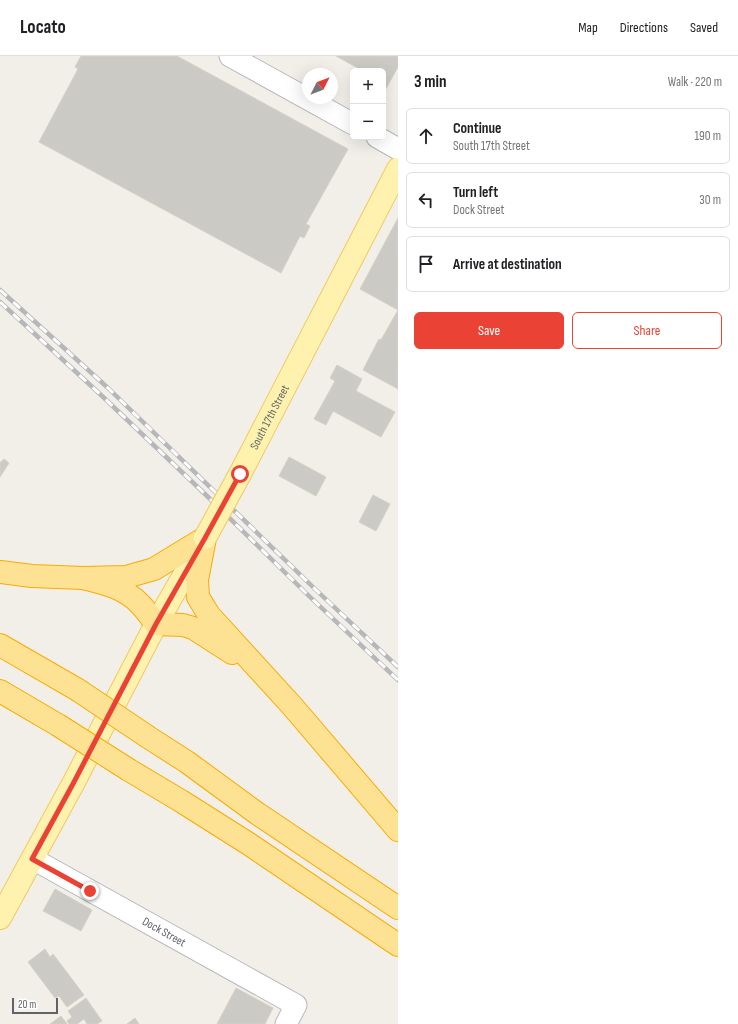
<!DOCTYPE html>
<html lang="en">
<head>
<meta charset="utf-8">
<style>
	:root { --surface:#fff; --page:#f2f2f2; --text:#202124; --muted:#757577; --line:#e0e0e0; --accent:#ea4335 }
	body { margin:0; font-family:"Sofia Sans Condensed",sans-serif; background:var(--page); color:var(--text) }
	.controls { position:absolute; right:12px; top:12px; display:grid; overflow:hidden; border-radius:6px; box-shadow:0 4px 16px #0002 }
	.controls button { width:36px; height:36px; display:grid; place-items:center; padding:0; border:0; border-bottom:1px solid var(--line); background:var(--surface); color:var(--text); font:20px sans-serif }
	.compass { position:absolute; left:302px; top:12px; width:36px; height:36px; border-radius:50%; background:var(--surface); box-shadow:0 4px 16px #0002; rotate:48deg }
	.scale { position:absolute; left:12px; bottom:10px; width:46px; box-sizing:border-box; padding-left:4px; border:2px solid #5f6368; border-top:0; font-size:11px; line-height:14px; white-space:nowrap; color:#5f6368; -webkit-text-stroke:3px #fff; paint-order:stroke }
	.stop { position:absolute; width:12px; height:12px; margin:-9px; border:3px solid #ea4335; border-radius:50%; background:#fff }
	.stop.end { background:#ea4335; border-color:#fff; box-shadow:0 1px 4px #0008 }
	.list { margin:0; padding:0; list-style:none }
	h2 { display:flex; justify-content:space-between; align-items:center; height:52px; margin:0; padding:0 16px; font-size:17px }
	h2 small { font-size:13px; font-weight:400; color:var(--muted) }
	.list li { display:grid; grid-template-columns:26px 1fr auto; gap:12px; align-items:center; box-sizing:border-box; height:56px; margin:0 8px 8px; padding:0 8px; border:1px solid var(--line); border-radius:6px }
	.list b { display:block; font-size:15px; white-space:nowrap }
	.list p { margin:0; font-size:13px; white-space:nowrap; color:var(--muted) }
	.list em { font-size:13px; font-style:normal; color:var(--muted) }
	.actions { display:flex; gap:8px; padding:12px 16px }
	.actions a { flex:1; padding:9px 0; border:1px solid var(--accent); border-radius:6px; text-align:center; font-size:14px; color:var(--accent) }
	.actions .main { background:var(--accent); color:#fff }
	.icon { flex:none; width:22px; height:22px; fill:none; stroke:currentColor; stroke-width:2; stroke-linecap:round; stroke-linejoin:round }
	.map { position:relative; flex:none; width:398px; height:968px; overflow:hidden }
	header { display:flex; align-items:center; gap:24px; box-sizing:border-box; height:56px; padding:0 20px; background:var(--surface); border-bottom:1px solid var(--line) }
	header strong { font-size:19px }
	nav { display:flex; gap:22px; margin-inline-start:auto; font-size:14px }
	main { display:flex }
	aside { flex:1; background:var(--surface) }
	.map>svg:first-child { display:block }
	.building { fill:#cccac5; stroke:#d6d1c6 }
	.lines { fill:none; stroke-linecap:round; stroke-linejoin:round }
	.minor-casing { stroke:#b5b8bc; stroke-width:23 }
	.major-casing { stroke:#f2c960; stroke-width:24 }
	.highway-casing { stroke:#f9ab00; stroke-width:24 }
	.minor { stroke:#fff; stroke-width:21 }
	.major { stroke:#fff2af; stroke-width:22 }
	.highway { stroke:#fde293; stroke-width:22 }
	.rail-casing { stroke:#b6b7b8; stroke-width:4.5 }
	.rail { stroke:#fff; stroke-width:3; stroke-dasharray:9; stroke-linecap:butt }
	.major-bridge-casing { stroke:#f2c960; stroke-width:24; stroke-linecap:butt }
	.highway-bridge-casing { stroke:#f9ab00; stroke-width:24; stroke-linecap:butt }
	.major-bridge { stroke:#fff2af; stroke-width:22 }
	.highway-bridge { stroke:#fde293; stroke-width:22 }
	.route { stroke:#ea4335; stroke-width:5 }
	.labels { text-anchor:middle; stroke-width:3; stroke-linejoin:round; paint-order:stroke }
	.street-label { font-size:12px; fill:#5f6368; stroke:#fff }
</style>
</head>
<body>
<header>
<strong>Locato</strong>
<nav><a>Map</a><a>Directions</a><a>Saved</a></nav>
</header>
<main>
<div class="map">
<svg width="398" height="968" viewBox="0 0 398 968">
	<rect width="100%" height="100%" fill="#f1efe8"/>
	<path class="building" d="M81,0h96l171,93 -42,75 4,2 -6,12 -4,-2 -19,37 -242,-131 39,-73 -3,-2z
		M336,0h62v11l-15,27v-23h-20z
		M398,162v171l-35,-19 16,-31 2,1 17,-30 -38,-21z
		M337,309l25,14 -6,12 39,21 -14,25 -48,-26 -7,14 -12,-6 21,-38 -5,-3z
		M289,401l37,20 -10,19 -37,-20z
		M4,403l5,4 -9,14v-15h1z
		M373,439l17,9 -14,27 -17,-9z
		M55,833l37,21 -11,21 -38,-20z
		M45,893l5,8 3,-3 31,41 -17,12 -8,-11 -4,2 -27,-36z
		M236,932l37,20 -8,16h-48z
		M86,942l16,23 -5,3h-10l-3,-5 -7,5h-8l-2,-3 5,-4 -4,-6z
		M61,960l6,8h-17z
		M135,962l4,6h-12z"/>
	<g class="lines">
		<defs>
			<g id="minor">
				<path d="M230,0l123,68"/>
				<path d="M377,81l21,12"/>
				<path id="s1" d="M33,803l263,146 -10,19"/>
			</g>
			<g id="major">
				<path id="s2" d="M240,418l158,-305"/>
				<path d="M0,862l74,-136 82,-158 47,-82"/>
			</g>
			<path id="highway" d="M205,482l-8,42 1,17 11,18 84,92 105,123
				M0,516l32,4 51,2 43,-1 28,-8 51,-31
				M83,522c21,5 42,10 57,26 6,6 11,14 16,20l27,1 10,3 39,25
				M0,589l78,45
				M0,635l58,34
				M148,681l39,25 71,52 140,94
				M129,714l52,31 68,43 149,101"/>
		</defs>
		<use href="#minor" class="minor-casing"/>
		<use href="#major" class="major-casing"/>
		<use href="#highway" class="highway-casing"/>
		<use href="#minor" class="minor"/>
		<use href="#major" class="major"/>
		<use href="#highway" class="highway"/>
		<defs>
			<path id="rail" d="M0,234l108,98 207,201 83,78
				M0,246l101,93 105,100 103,101 89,84"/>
		</defs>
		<use href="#rail" class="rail-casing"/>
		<use href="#rail" class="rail"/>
		<defs>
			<path id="major-bridge" d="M205,482l35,-64"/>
			<path id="highway-bridge" d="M78,634l70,47
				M58,669l71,45"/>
		</defs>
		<use href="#major-bridge" class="major-bridge-casing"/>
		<use href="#highway-bridge" class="highway-bridge-casing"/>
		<use href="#major-bridge" class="major-bridge"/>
		<use href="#highway-bridge" class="highway-bridge"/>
	</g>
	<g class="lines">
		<path class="route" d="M90,835l-58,-32 42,-77 82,-158 49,-86 35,-64"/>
	</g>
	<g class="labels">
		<g class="street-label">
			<text dy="4" stroke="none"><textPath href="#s2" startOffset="64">South 17th Street</textPath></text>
			<text dy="4" stroke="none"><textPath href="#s1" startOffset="150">Dock Street</textPath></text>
		</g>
	</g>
</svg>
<div class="controls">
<button>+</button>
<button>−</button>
</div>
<svg class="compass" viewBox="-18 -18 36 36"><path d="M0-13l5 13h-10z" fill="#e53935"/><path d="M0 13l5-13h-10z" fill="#757577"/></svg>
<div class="scale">20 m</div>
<div class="stop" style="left:240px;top:418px"></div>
<div class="stop end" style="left:90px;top:835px"></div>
</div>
<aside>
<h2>3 min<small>Walk · 220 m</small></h2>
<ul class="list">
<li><svg class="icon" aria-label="ahead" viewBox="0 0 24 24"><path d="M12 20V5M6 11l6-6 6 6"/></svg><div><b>Continue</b><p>South 17th Street</p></div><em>190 m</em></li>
<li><svg class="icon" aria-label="left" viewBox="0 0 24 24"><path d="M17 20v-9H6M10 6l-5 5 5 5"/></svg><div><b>Turn left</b><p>Dock Street</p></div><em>30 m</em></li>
<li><svg class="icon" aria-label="arrive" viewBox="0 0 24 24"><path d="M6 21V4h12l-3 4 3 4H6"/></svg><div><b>Arrive at destination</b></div></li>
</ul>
<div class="actions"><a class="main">Save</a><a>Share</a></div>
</aside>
</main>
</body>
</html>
